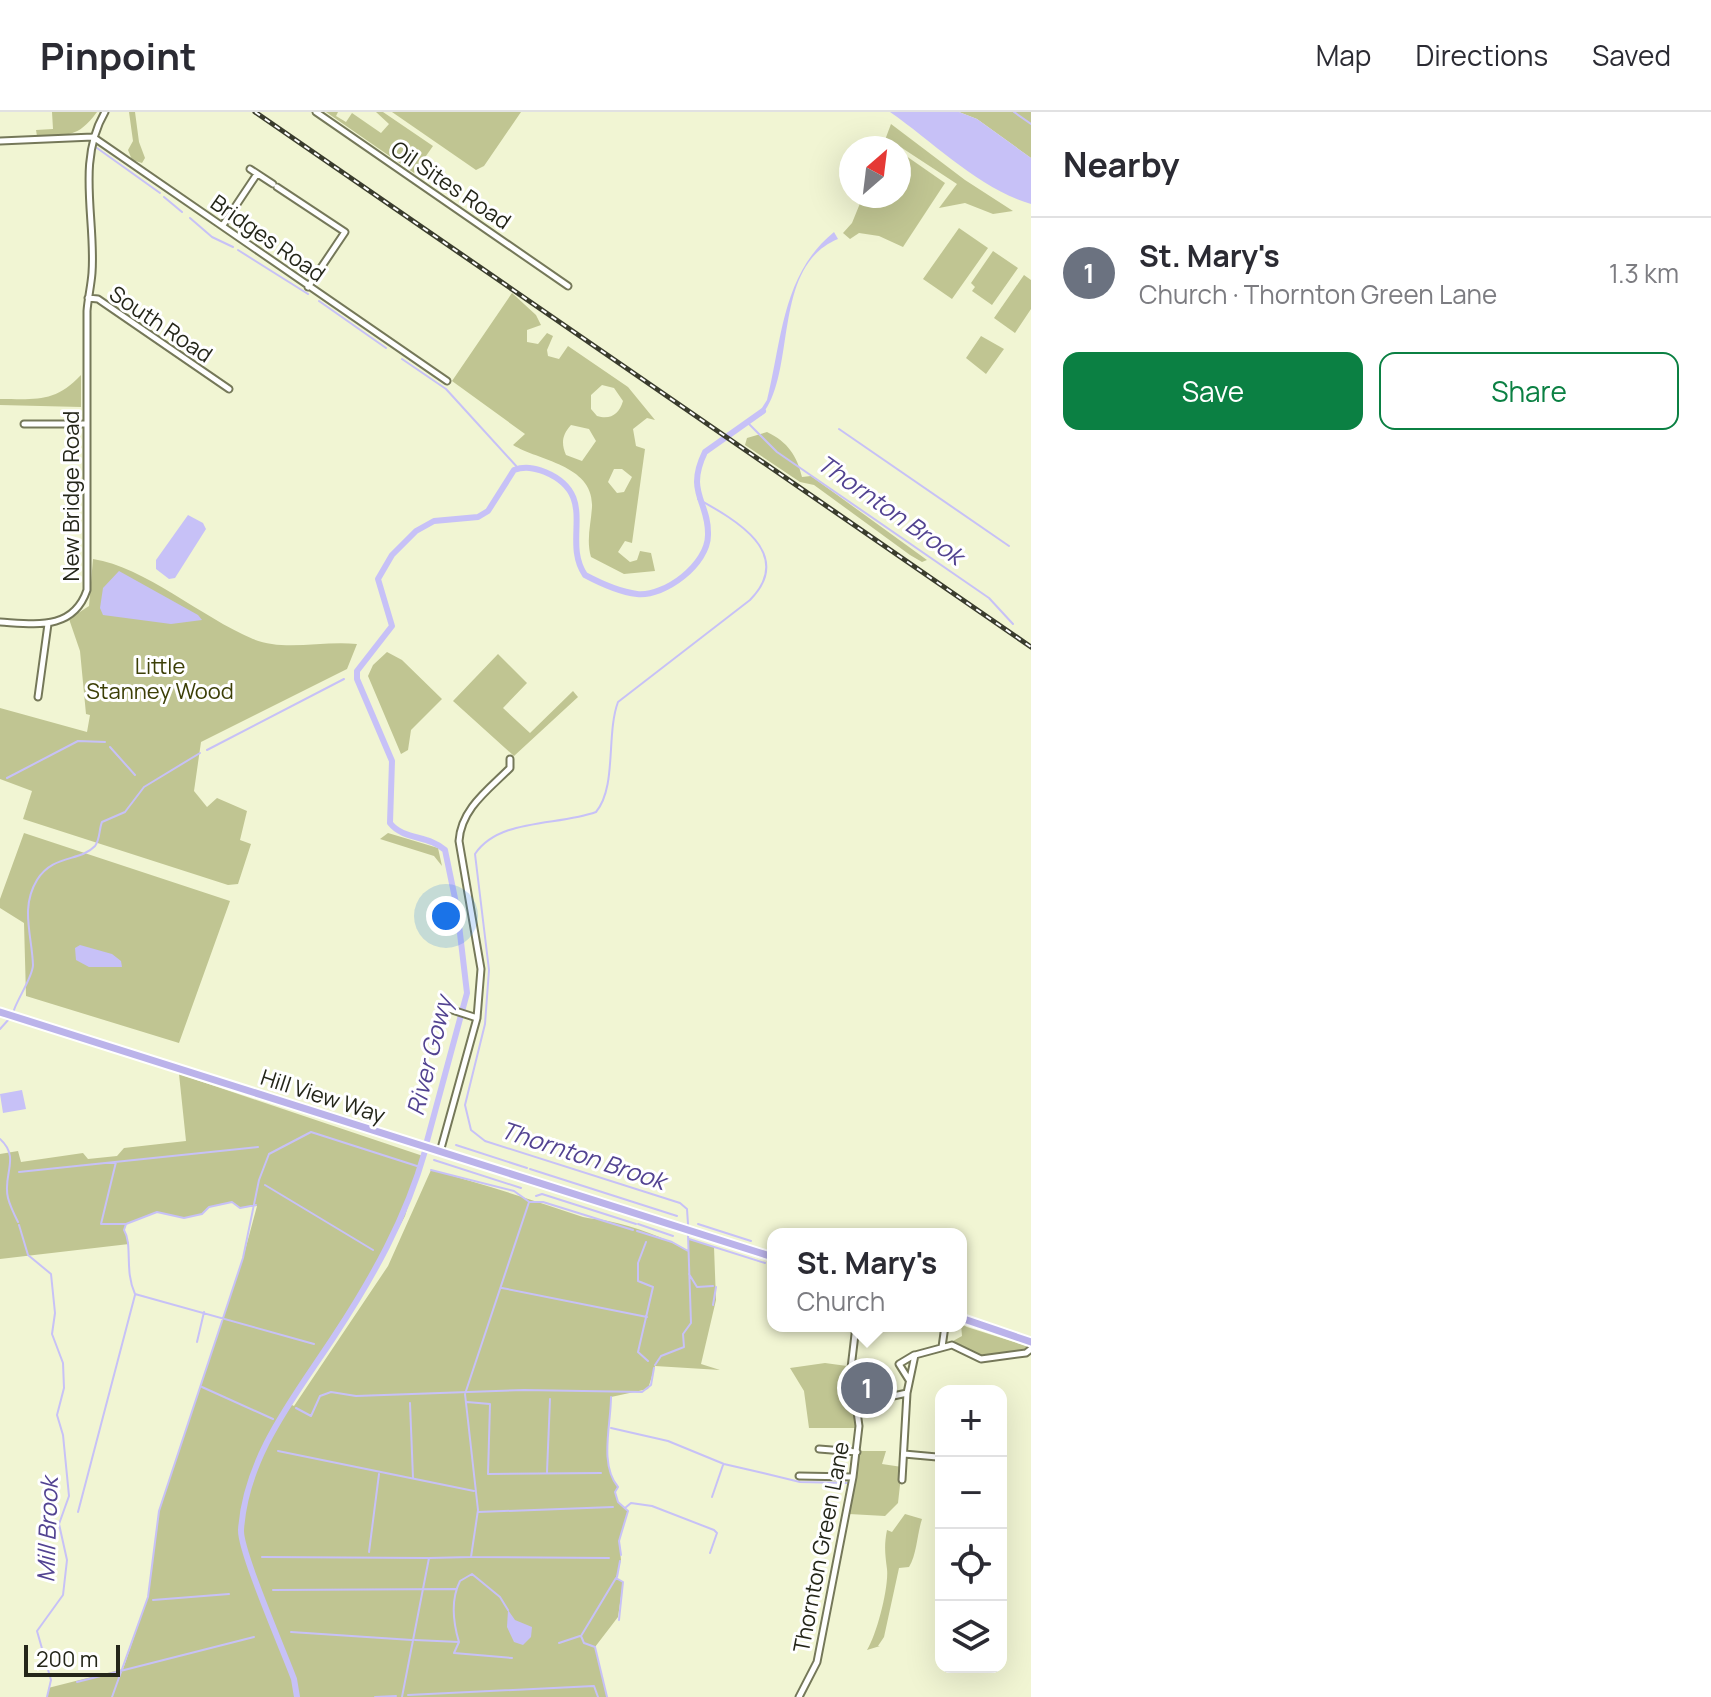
<!DOCTYPE html>
<html lang="en">
<head>
<meta charset="utf-8">
<style>
	:root { --surface:#fff; --page:#f2f2f3; --text:#2b2b33; --muted:#7c7c81; --line:#e1e1e2; --accent:#0b8043 }
	body { margin:0; font-family:Manrope,sans-serif; background:var(--page); color:var(--text) }
	.controls { position:absolute; right:24px; bottom:24px; display:grid; overflow:hidden; border-radius:16px; box-shadow:0 8px 32px #0002 }
	.controls button { width:72px; height:72px; display:grid; place-items:center; padding:0; border:0; border-bottom:2px solid var(--line); background:var(--surface); color:var(--text); font:40px sans-serif }
	.compass { position:absolute; left:839px; top:24px; width:72px; height:72px; border-radius:50%; background:var(--surface); box-shadow:0 8px 32px #0002; rotate:28deg }
	.scale { position:absolute; left:24px; bottom:20px; width:96px; box-sizing:border-box; padding-left:8px; border:4px solid #242619; border-top:0; font-size:22px; line-height:28px; white-space:nowrap; color:#242619; -webkit-text-stroke:6px #fff; paint-order:stroke }
	.you { position:absolute; left:446px; top:804px; width:28px; height:28px; margin:-20px; border:6px solid #fff; border-radius:50%; background:#1a73e8; box-shadow:0 0 0 12px #1a73e833 }
	.badge { display:grid; place-items:center; width:52px; height:52px; border-radius:50%; background:var(--accent); color:#fff; font-size:26px; font-weight:700 }
	.pin { position:absolute; translate:-50% -50%; border:4px solid #fff; box-shadow:0 2px 8px #0006 }
	.popup { position:absolute; left:767px; top:1116px; width:200px; height:104px; box-sizing:border-box; display:grid; place-content:center; border-radius:16px; background:var(--surface); filter:drop-shadow(0 2px 6px #0005); font-size:26px; white-space:nowrap; color:var(--muted) }
	.popup b { font-size:30px; color:var(--text) }
	.popup::after { content:''; position:absolute; left:50%; top:100%; margin-left:-16px; border:16px solid transparent; border-top-color:var(--surface) }
	.list { margin:0; padding:0; list-style:none }
	h2 { display:flex; justify-content:space-between; align-items:center; height:104px; margin:0; padding:0 32px; font-size:34px }
	h2 small { font-size:26px; font-weight:400; color:var(--muted) }
	.list li { display:grid; grid-template-columns:52px 1fr auto; gap:24px; align-items:center; box-sizing:border-box; height:112px; padding:0 32px; border-top:2px solid var(--line) }
	.list b { display:block; font-size:30px; white-space:nowrap }
	.list p { margin:0; font-size:26px; white-space:nowrap; color:var(--muted) }
	.list em { font-size:26px; font-style:normal; color:var(--muted) }
	.actions { display:flex; gap:16px; padding:24px 32px }
	.actions a { flex:1; padding:18px 0; border:2px solid var(--accent); border-radius:16px; text-align:center; font-size:28px; color:var(--accent) }
	.actions .main { background:var(--accent); color:#fff }
	.icon { flex:none; width:44px; height:44px; fill:none; stroke:currentColor; stroke-width:2; stroke-linecap:round; stroke-linejoin:round }
	.map { position:relative; flex:none; width:1031px; height:1585px; overflow:hidden }
	header { display:flex; align-items:center; gap:48px; box-sizing:border-box; height:112px; padding:0 40px; background:var(--surface); border-bottom:2px solid var(--line) }
	header strong { font-size:38px }
	nav { display:flex; gap:44px; margin-inline-start:auto; font-size:28px }
	main { display:flex }
	aside { flex:1; background:var(--surface) }
	.map>svg:first-child { display:block }
	.green { fill:#c0c592; fill-rule:evenodd }
	.water { fill:#c7c1f7 }
	.lines { fill:none; stroke-linecap:round; stroke-linejoin:round }
	.stream { stroke:#c7c1f7; stroke-width:2 }
	.river { stroke:#c7c1f7; stroke-width:6 }
	.minor-casing { stroke:#757859; stroke-width:9 }
	.major-casing { stroke:#fff; stroke-width:11 }
	.minor { stroke:#fff; stroke-width:5 }
	.major { stroke:#bbb3ea; stroke-width:7 }
	.rail-casing { stroke:#3a3c2d; stroke-width:5 }
	.rail { stroke:#fff; stroke-width:2; stroke-dasharray:6; stroke-linecap:butt }
	.labels { text-anchor:middle; stroke-width:6; stroke-linejoin:round; paint-order:stroke }
	.street-label { font-size:22px; fill:#242619; stroke:#fff }
	.park-label { font-size:22px; fill:#3c3f06; stroke:#fff }
	.water-label { font-size:24px; font-style:italic; fill:#524391; stroke:#fff }
</style>
</head>
<body>
<header>
<strong>Pinpoint</strong>
<nav><a>Map</a><a>Directions</a><a>Saved</a></nav>
</header>
<main>
<div class="map">
<svg width="1031" height="1585" viewBox="0 0 1031 1585">
	<rect width="100%" height="100%" fill="#f1f5d3"/>
	<path class="green" d="M52,0h45c-20,27 -29,22 -60,24l-1,-6 17,-1z
		M129,0h6l4,30 6,16 -3,5 -10,-3 -4,-10 5,-9z
		M326,0h12l-2,4 10,6 6,-9 29,20 8,-9 -13,-12h7l50,34 -19,27z
		M392,0h129l-37,54 -8,4z
		M959,0h72v46l-54,-39z
		M891,12l74,56 48,31 -20,3 -28,-11 -26,5 18,-24 -58,-38 -17,2z
		M899,39l46,32 -42,64 -24,-11 -20,-3 -9,6 -7,-6 9,-10 11,-27h36z
		M959,116l29,20 -36,51 -29,-20z
		M993,139l25,17 -26,37 -20,-14 3,-4 -4,-4z
		M1024,163l7,5v29l-16,24 -21,-15z
		M512,181l24,22 5,10 -14,5v12l11,2 9,-11 6,3 -6,14 1,6 11,3 9,-13 60,41 27,33 -8,-2 -14,11 3,17 9,3 -13,94 -7,-2 -7,11 12,10 7,-2 3,-9 11,2 4,18 -31,3 -33,-17c-5,-17 0,-33 1,-50 2,-42 -53,-46 -79,-62l12,-11 -73,-53zM602,273l12,3 9,13c-4,13 -12,19 -26,15l-6,-7v-14zM571,313l18,4 7,12 -14,20 -16,-6c-5,-12 -4,-20 5,-30zM614,357h8l10,8 -8,15 -7,1 -9,-11z
		M981,224l23,13 -18,25 -20,-16z
		M81,263v32l-81,-2v-6c35,0 55,4 81,-24z
		M767,320c21,10 30,24 35,45l9,-1 116,84 -5,2 -12,-7 -96,-70 -14,-3 -55,-37 2,-7z
		M93,447c52,8 108,58 160,80 31,13 71,1 104,5l-10,25 -146,73 -7,49 13,16 10,-9 30,13 -7,29 11,4 -13,40 -10,1 -205,-66 9,-28 -32,-12v-71l87,24 3,-17 -4,-1 -6,-63 -11,-32 20,-13z
		M387,540l15,8 40,39 -31,31 -3,20 -7,4 -33,-78 5,-11z
		M498,542l29,29 -24,25 27,25 43,-42 5,6 -64,59 -61,-55z
		M24,721l206,68 -51,142 -153,-47 -2,-73 -24,-15v-9z
		M388,721l50,15 4,18 -8,-10 -54,-17z
		M179,962l244,82 -18,60 -19,36 -98,151 6,3 94,-140 43,-96c53,14 101,30 152,47 8,2 17,2 25,4 26,5 57,17 80,30v-12l26,8 2,53 -15,64 19,6 -65,-4 -7,23 -37,8c0,29 -12,67 7,90l-3,5 3,10 10,9 -9,30 2,19 -5,18 7,4 -5,35 -23,30 12,50h-559v-9l75,-19 25,-72 11,-86 84,-253 14,-52 -17,2 -8,-6 -23,5 -7,7 -18,4 -27,-6 -31,12 -2,6 5,14 -129,15v-105l18,-3 3,11 62,-9 5,6 29,-3 7,-8 62,-7z
		M961,1212l6,3 63,20 -5,5 -44,5 -28,-16 9,-5z
		M825,1251l22,3 9,62h-47l-5,-37 -14,-23z
		M868,1256l13,2 -1,14 15,3 -1,6 -35,6v-27z
		M859,1339h27l-4,13 20,3 -4,36 -13,13 -36,-2z
		M905,1402l17,5c-5,15 -5,35 -13,48l-10,1 -15,69 -6,9h2l-13,4c10,-16 22,-63 20,-81 -2,-15 -3,-24 0,-39l5,2z"/>
	<path class="water" d="M890,0h69l18,7 54,39v46c-53,-16 -95,-60 -141,-92z
		M834,120l4,7c-68,28 -40,134 -77,177l-3,-2 9,-14c15,-60 15,-126 67,-168z
		M188,403l15,8 3,6 -31,49 -6,1 -13,-10v-9z
		M119,459l79,44 4,5 -31,4 -68,-9 -3,-7 3,-20z
		M80,833l32,9 9,7 1,6h-33l-13,-7 -1,-12z
		M22,978l4,19 -23,4 -3,-19z
		M508,1498l7,10 17,7 -1,10 -8,8 -9,-3 -7,-15z"/>
	<g class="lines">
		<path class="stream" d="M1014,0l17,12
			M97,36l63,45
			M164,85l18,15
			M190,106l22,19 21,10
			M238,138l70,44
			M319,189l67,47
			M402,247l44,30 72,79
			M749,312l28,28 212,146 24,26
			M839,317l170,117
			M110,635l25,28
			M207,638l137,-71
			M7,666l71,-37 27,1
			M14,898c4,-12 19,-34 19,-45 -1,-30 -13,-57 4,-85 16,-26 43,-18 58,-34 5,-6 4,-17 7,-24l23,-10 19,-25 56,-34
			M0,917l9,-10
			M0,1027c21,19 2,36 8,59 2,8 6,16 10,24
			M456,1033l71,23
			M434,1048l87,28
			M116,1050l-15,62h25l31,-12 27,6 18,-4 7,-7 23,-5 8,6 16,-3
			M530,1057l147,47
			M431,1058l83,21 14,10
			M19,1060l239,-25
			M265,1073l108,65
			M536,1084l6,-2 94,30
			M126,1112l-2,6c9,15 0,40 11,64l179,50
			M638,1112l35,12
			M688,1112l-1,-15 -7,-6 -195,-62 -14,-11 -6,-25 20,-81 4,-54 -14,-116c24,-36 83,-28 121,-42 21,-25 10,-78 22,-110l132,-102c46,-47 -16,-81 -52,-101
			M698,1112l53,17
			M19,1113l9,30 23,19 4,39 -3,21 11,29 1,25 -7,27 6,20 6,61 -10,28 8,36 -4,35 -26,36 14,49 -4,17
			M637,1119l35,11 16,9
			M689,1127l76,24
			M646,1130l-8,21v18l15,6 -15,65 10,9
			M689,1162l8,13 16,-1
			M502,1176l145,29
			M713,1193l3,-18
			M197,1230l7,-30
			M655,1253l6,-9 23,-9 -1,-13 8,-11 -3,-88
			M202,1275l71,32
			M611,1285c0,28 -12,67 7,90l-3,5 3,10 10,9 -9,30 2,14
			M467,1290l23,2 -2,70 113,-1
			M410,1291l3,75
			M296,1296l15,8 9,-20 11,-4 25,4 168,-6 118,2 9,-7 3,-17
			M611,1316l57,13 56,23 39,9 37,9 47,1
			M278,1339l196,40
			M547,1360l3,-73
			M712,1385l11,-32
			M625,1396l6,-5 21,3 62,24 3,3 -7,20
			M78,1400l57,-217
			M478,1400l135,-5
			M369,1440l10,-78
			M262,1445l166,1
			M472,1445l137,1
			M617,1465l3,-16
			M273,1478l183,-1
			M153,1488l76,-6
			M291,1520l121,8
			M415,1528l44,2 -5,11 58,5
			M459,1530c-6,-20 -8,-43 1,-61l12,-7 28,23 8,13
			M559,1531l21,-7
			M77,1570l177,-45
			M408,1583l186,-9 4,11
			M112,1585l36,-100 11,-86 84,-253 16,-78 10,-26 42,-22 109,35
			M375,1585l21,-1
			M402,1585l27,-139 42,-1 7,-47 -13,-116 64,-192h14l90,28
			M607,1585l-12,-50 -11,-4 -3,-7 35,-58 7,4 -4,38"/>
		<path class="river" d="M427,1029l40,-148 -10,-85 -12,-58c-16,-15 -42,-10 -55,-27l2,-62 -35,-82v-8l35,-45 -14,-47 14,-24 24,-24 18,-10 44,-4 10,-6 26,-41c11,-4 20,-2 31,2 55,23 16,68 40,103 15,8 35,17 52,19 28,3 71,-30 71,-59 1,-34 -23,-42 -3,-83l58,-41
			M297,1585l-3,-18c-10,-27 -54,-128 -53,-149 5,-75 55,-135 94,-195 38,-58 71,-117 90,-184"/>
		<defs>
			<path id="minor" d="M316,0l252,174
				M93,25l354,244
				M0,29l93,-4
				M250,57l23,15
				M277,75l68,45 -37,55
				M223,113l34,-51
				M88,186l10,1 131,90
				M24,312h63
				M0,510c35,2 73,9 87,-32v-279c1,-13 4,-25 5,-38 4,-53 -16,-112 13,-161
				M38,585l10,-73
				M446,896l31,10
				M440,1040l37,-134 4,-49 -22,-128c2,-32 29,-51 51,-73v-9
				M942,1235l3,-21
				M909,1268l-10,-16 15,-9
				M857,1292l50,-11
				M819,1337l38,3
				M904,1342l33,3
				M799,1364l54,1
				M902,1368l5,-87 8,-38 37,-10 29,14 45,-6 5,-4
				M799,1585l18,-35 36,-185 6,-51 -8,-58 5,-42"/>
			<path id="major" d="M0,900l773,245
				M961,1206l70,24"/>
		</defs>
		<use href="#minor" class="minor-casing"/>
		<use href="#major" class="major-casing"/>
		<use href="#minor" class="minor"/>
		<use href="#major" class="major"/>
		<defs>
			<path id="rail" d="M255,0l776,535"/>
		</defs>
		<use href="#rail" class="rail-casing"/>
		<use href="#rail" class="rail"/>
	</g>
	<g class="labels">
		<g class="street-label">
			<text transform="translate(451 73) rotate(34)" y="8">Oil Sites Road</text>
			<text transform="translate(268 126) rotate(35)" y="8">Bridges Road</text>
			<text transform="translate(161 212) rotate(34)" y="8">South Road</text>
			<text transform="translate(71 384) rotate(-90)" y="8">New Bridge Road</text>
			<text transform="translate(323 984) rotate(18)" y="8">Hill View Way</text>
			<text transform="translate(821 1435) rotate(-79)" y="8">Thornton Green Lane</text>
		</g>
		<g class="park-label">
			<text x="160" y="562">Little<tspan x="160" dy="25">Stanney Wood</tspan></text>
		</g>
		<g class="water-label">
			<text transform="translate(890 398) rotate(35)" y="8">Thornton Brook</text>
			<text transform="translate(430 944) rotate(-76)" y="8">River Gowy</text>
			<text transform="translate(583 1044) rotate(18)" y="8">Thornton Brook</text>
			<text transform="translate(48 1418) rotate(-88)" y="8">Mill Brook</text>
		</g>
	</g>
</svg>
<div class="controls">
<button>+</button>
<button>−</button>
<button><svg class="icon" aria-label="locate" viewBox="0 0 24 24"><circle cx="12" cy="12" r="6"/><path d="M12 2v4M12 18v4M2 12h4M18 12h4"/></svg></button>
<button><svg class="icon" aria-label="layers" viewBox="0 0 24 24"><path d="M12 4l9 5-9 5-9-5zM3 14l9 5 9-5"/></svg></button>
</div>
<svg class="compass" viewBox="-18 -18 36 36"><path d="M0-13l5 13h-10z" fill="#e53935"/><path d="M0 13l5-13h-10z" fill="#7c7c81"/></svg>
<div class="scale">200 m</div>
<div class="you"></div>
<div class="pin badge" style="left:867px;top:1276px;background:#6b7280">1</div>
<div class="popup"><b>St. Mary's</b>Church</div>
</div>
<aside>
<h2>Nearby<small></small></h2>
<ul class="list">
<li><span class="badge" style="background:#6b7280">1</span><div><b>St. Mary's</b><p>Church · Thornton Green Lane</p></div><em>1.3 km</em></li>
</ul>
<div class="actions"><a class="main">Save</a><a>Share</a></div>
</aside>
</main>
</body>
</html>
